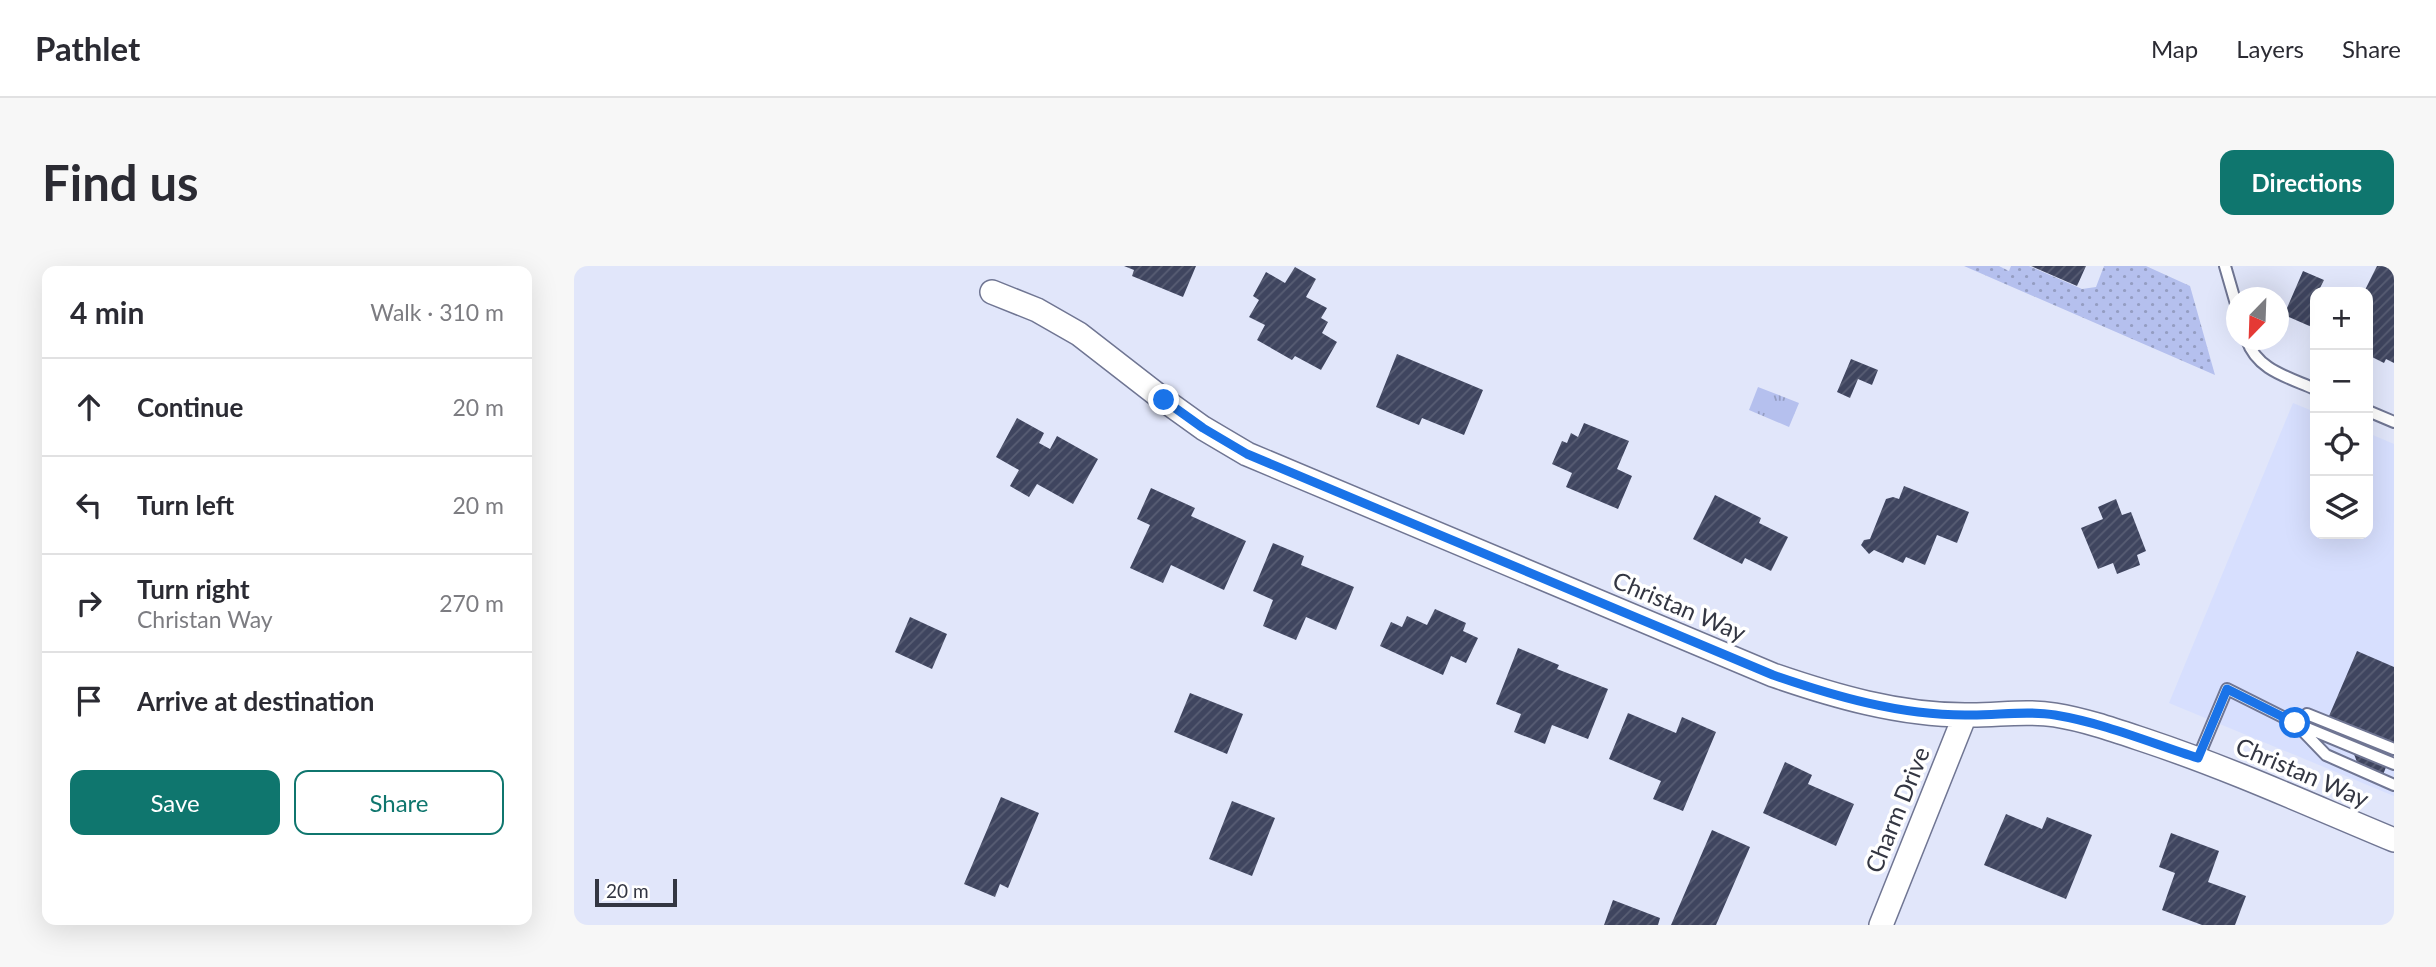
<!DOCTYPE html>
<html lang="en">
<head>
<meta charset="utf-8">
<style>
	:root { --surface:#fff; --page:#f7f7f7; --text:#2b2b33; --muted:#7c7c81; --line:#e1e1e2; --accent:#0f766e }
	body { margin:0; font-family:Lato,sans-serif; background:var(--page); color:var(--text) }
	.controls { position:absolute; right:21px; top:21px; display:grid; overflow:hidden; border-radius:14px; box-shadow:0 7px 28px #0002 }
	.controls button { width:63px; height:63px; display:grid; place-items:center; padding:0; border:0; border-bottom:2px solid var(--line); background:var(--surface); color:var(--text); font:35px sans-serif }
	.compass { position:absolute; left:1652px; top:21px; width:63px; height:63px; border-radius:50%; background:var(--surface); box-shadow:0 7px 28px #0002; rotate:203deg }
	.scale { position:absolute; left:21px; bottom:18px; width:82px; box-sizing:border-box; padding-left:7px; border:4px solid #333642; border-top:0; font-size:19px; line-height:24px; white-space:nowrap; color:#333642; -webkit-text-stroke:5px #fff; paint-order:stroke }
	.stop { position:absolute; width:21px; height:21px; margin:-16px; border:5px solid #1a73e8; border-radius:50%; background:#fff }
	.stop.end { background:#1a73e8; border-color:#fff; box-shadow:0 2px 7px #0008 }
	.list { margin:0; padding:0; list-style:none }
	h2 { display:flex; justify-content:space-between; align-items:center; height:91px; margin:0; padding:0 28px; font-size:30px }
	h2 small { font-size:23px; font-weight:400; color:var(--muted) }
	.list li { display:grid; grid-template-columns:46px 1fr auto; gap:21px; align-items:center; box-sizing:border-box; height:98px; padding:0 28px; border-top:2px solid var(--line) }
	.list b { display:block; font-size:26px; white-space:nowrap }
	.list p { margin:0; font-size:23px; white-space:nowrap; color:var(--muted) }
	.list em { font-size:23px; font-style:normal; color:var(--muted) }
	.actions { display:flex; gap:14px; padding:21px 28px }
	.actions a { flex:1; padding:16px 0; border:2px solid var(--accent); border-radius:14px; text-align:center; font-size:24px; color:var(--accent) }
	.actions .main { background:var(--accent); color:#fff }
	.icon { flex:none; width:38px; height:38px; fill:none; stroke:currentColor; stroke-width:2; stroke-linecap:round; stroke-linejoin:round }
	.map { position:relative; flex:none; width:1820px; height:659px; overflow:hidden; border-radius:14px }
	header { display:flex; align-items:center; gap:42px; box-sizing:border-box; height:98px; padding:0 35px; background:var(--surface); border-bottom:2px solid var(--line) }
	header strong { font-size:33px }
	nav { display:flex; gap:38px; margin-inline-start:auto; font-size:24px }
	.intro { display:flex; align-items:center; justify-content:space-between; box-sizing:border-box; height:168px; padding:0 42px }
	h1 { margin:0; font-size:49px }
	.button { padding:18px 32px; border-radius:14px; background:var(--accent); color:#fff; font-size:24px; font-weight:700 }
	main { display:flex; gap:42px; padding:0 42px }
	aside { flex:1; background:var(--surface); border-radius:14px; box-shadow:0 7px 28px #0002 }
	.map>svg:first-child { display:block }
	.built { fill:#d7dffe }
	.grass { fill:url(#grass-dots) }
	.park { fill:url(#park-tufts) }
	.building { fill:url(#building-hatch) }
	.lines { fill:none; stroke-linecap:round; stroke-linejoin:round }
	.service-casing { stroke:#707693; stroke-width:14 }
	.minor-casing { stroke:#707693; stroke-width:26 }
	.service { stroke:#fff; stroke-width:10 }
	.minor { stroke:#fff; stroke-width:23 }
	.route { stroke:#1a73e8; stroke-width:9 }
	.labels { text-anchor:middle; stroke-width:7; stroke-linejoin:round; paint-order:stroke }
	.street-label { font-size:24px; fill:#333642; stroke:#fff }
</style>
</head>
<body>
<header>
<strong>Pathlet</strong>
<nav><a>Map</a><a>Layers</a><a>Share</a></nav>
</header>
<div class="intro"><h1>Find us</h1><a class="button">Directions</a></div>
<main>
<aside>
<h2>4 min<small>Walk · 310 m</small></h2>
<ul class="list">
<li><svg class="icon" aria-label="ahead" viewBox="0 0 24 24"><path d="M12 20V5M6 11l6-6 6 6"/></svg><div><b>Continue</b></div><em>20 m</em></li>
<li><svg class="icon" aria-label="left" viewBox="0 0 24 24"><path d="M17 20v-9H6M10 6l-5 5 5 5"/></svg><div><b>Turn left</b></div><em>20 m</em></li>
<li><svg class="icon" aria-label="right" viewBox="0 0 24 24"><path d="M7 20v-9h11M14 6l5 5-5 5"/></svg><div><b>Turn right</b><p>Christan Way</p></div><em>270 m</em></li>
<li><svg class="icon" aria-label="arrive" viewBox="0 0 24 24"><path d="M6 21V4h12l-3 4 3 4H6"/></svg><div><b>Arrive at destination</b></div></li>
</ul>
<div class="actions"><a class="main">Save</a><a>Share</a></div>
</aside>
<div class="map">
<svg width="1820" height="659" viewBox="0 0 1820 659">
	<defs>
		<pattern id="grass-dots" width="8" height="8" patternUnits="userSpaceOnUse" patternTransform="scale(1.75)"><rect width="8" height="8" fill="#b5c0ee"/><path d="M2 2h.1M6 6h.1" fill="none" stroke="#949dc2" stroke-width="1.8" stroke-linecap="round"/></pattern>
		<pattern id="park-tufts" width="24" height="20" patternUnits="userSpaceOnUse" patternTransform="scale(1.75)"><rect width="24" height="20" fill="#b5c0ee"/><path d="M3 7l-1-3M5 7V3M7 7l1-3M15 17l-1-3M17 17v-4M19 17l1-3" fill="none" stroke="#949dc2"/></pattern>
		<pattern id="building-hatch" width="6" height="6" patternUnits="userSpaceOnUse" patternTransform="scale(1.75)"><rect width="6" height="6" fill="#3f455f"/><path d="M-1 1l2-2M0 6l6-6M5 7l2-2" fill="none" stroke="#595e74"/></pattern>
	</defs>
	<rect width="100%" height="100%" fill="#e1e6fa"/>
	<path class="built" d="M1719,137l22,9v122h53v-101l26,11v352l-225,-93z"/>
	<path class="grass" d="M1390,0h35l10,5 2,-5h18l53,23 14,-2 8,-21h42l44,20 25,89z"/>
	<path class="park" d="M1184,121l41,16 -10,24 -40,-17z"/>
	<path class="building" d="M550,0h72l-13,31 -51,-21 2,-6z
		M1457,0h55l-9,20z
		M1803,0h17v97l-8,-4 -2,4 -16,-8v-63h-4z
		M721,1l21,12 -10,18 21,11 -6,10 7,4 -6,11 15,9 -16,28 -26,-14 -3,4 -35,-20 8,-15 -16,-8 10,-17 -6,-4 13,-24 19,11z
		M1729,5l21,9 -6,12h-3l-1,36 -30,-13z
		M823,88l86,36 -19,45 -42,-17 -3,7 -43,-18z
		M1277,93l27,11 -6,15 -14,-6 -8,19 -13,-6z
		M443,152l27,15 -5,10 11,6 7,-13 41,23 -25,45 -36,-20 -8,13 -19,-11 9,-16 -23,-13z
		M1010,157l45,18 -12,28 15,7 -14,33 -52,-22 6,-14 -20,-9 10,-23 5,2 4,-10 7,4z
		M1330,220l65,26 -12,31 -20,-8 -12,30 -19,-8 -3,6 -29,-13 -5,4 -8,-9 3,-5 6,-1 16,-40 7,-2 6,2z
		M577,222l44,20 -4,8 55,25 -22,49 -53,-25 -8,18 -33,-15 20,-43 -13,-6z
		M1141,229l46,23 -2,5 29,14 -17,34 -26,-13 -3,6 -49,-25z
		M1542,233l6,16 9,-3 15,39 -9,4 3,10 -23,9 -4,-11 -15,6 -17,-41 22,-9 -5,-12z
		M699,277l31,13 -3,9 53,22 -18,43 -30,-13 -10,23 -33,-14 10,-26 -20,-9z
		M861,343l31,14 -3,8 15,7 -12,25 -15,-7 -8,19 -63,-29 11,-24 11,5 5,-11 20,9z
		M336,351l37,17 -15,35 -37,-17z
		M944,382l41,17 -2,4 51,20 -20,50 -36,-14 -7,19 -31,-12 7,-18 -25,-10z
		M1783,385l37,16v81l-12,29 -23,-10 -18,-46 -12,-5z
		M616,427l53,21 -16,40 -53,-22z
		M1054,447l48,20 6,-16 34,15 -33,79 -30,-12 8,-18 -52,-22z
		M1211,496l27,13 -4,9 46,20 -18,42 -73,-33z
		M427,531l38,16 -31,75 -8,-4 -5,13 -31,-13z
		M658,535l43,17 -23,58 -43,-17z
		M1432,548l36,15 5,-12 45,18 -26,64 -82,-34z
		M1138,564l38,17 -34,78h-45z
		M1597,567l48,18 -11,31 38,14 -11,29h-33l-40,-15 13,-37 -16,-6z
		M1039,634l47,18 -2,7h-54z"/>
	<g class="lines">
		<defs>
			<path id="service" d="M1651,0l11,38
				M1673,74c10,30 41,37 68,49
				M1794,145l26,11
				M1721,457l12,-9 87,35
				M1726,462l26,27 68,30
				M1624,492l29,-69 68,34 99,41"/>
			<path id="minor" d="M418,26l45,18 42,24 85,66 39,28 44,26 526,221c61,21 126,40 192,40 30,1 59,-5 90,0 31,5 62,16 92,26 84,28 165,65 247,99
				M1307,659l84,-210"/>
		</defs>
		<use href="#service" class="service-casing"/>
		<use href="#minor" class="minor-casing"/>
		<use href="#service" class="service"/>
		<use href="#minor" class="minor"/>
	</g>
	<g class="lines">
		<path class="route" d="M590,134l39,28 44,26 526,221c61,21 126,40 192,40 30,1 60,-5 90,0 49,8 96,28 143,43l29,-69 68,34"/>
	</g>
	<g class="labels">
		<g class="street-label">
			<text transform="translate(1105 341) rotate(23)" y="8">Christan Way</text>
			<text transform="translate(1728 507) rotate(23)" y="8">Christan Way</text>
			<text transform="translate(1324 544) rotate(-68)" y="8">Charm Drive</text>
		</g>
	</g>
</svg>
<div class="controls">
<button>+</button>
<button>−</button>
<button><svg class="icon" aria-label="locate" viewBox="0 0 24 24"><circle cx="12" cy="12" r="6"/><path d="M12 2v4M12 18v4M2 12h4M18 12h4"/></svg></button>
<button><svg class="icon" aria-label="layers" viewBox="0 0 24 24"><path d="M12 4l9 5-9 5-9-5zM3 14l9 5 9-5"/></svg></button>
</div>
<svg class="compass" viewBox="-18 -18 36 36"><path d="M0-13l5 13h-10z" fill="#e53935"/><path d="M0 13l5-13h-10z" fill="#7c7c81"/></svg>
<div class="scale">20 m</div>
<div class="stop" style="left:1721px;top:457px"></div>
<div class="stop end" style="left:590px;top:134px"></div>
</div>
</main>
</body>
</html>
